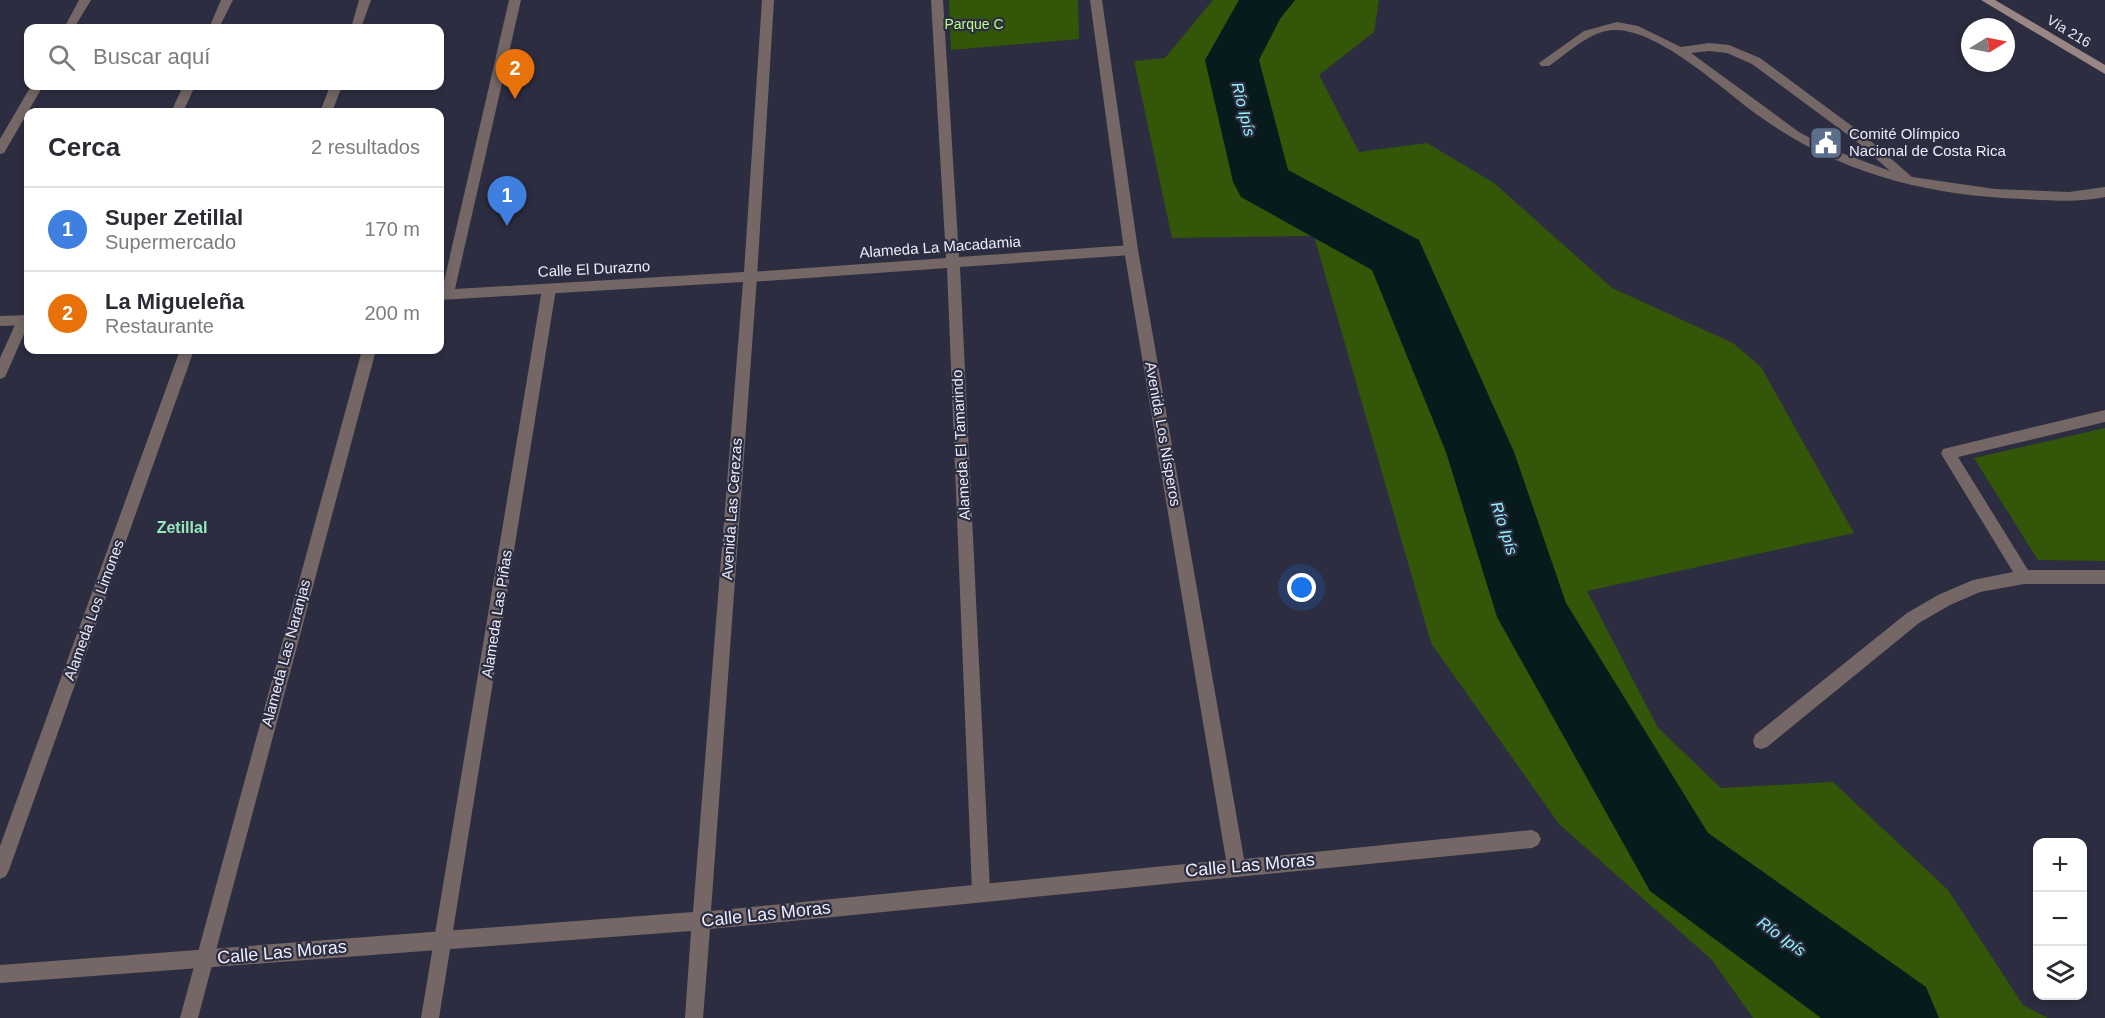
<!DOCTYPE html>
<html lang="es">
<head>
<meta charset="utf-8">
<style>
	:root { --surface:#fff; --page:#f2f2f3; --text:#2b2b33; --muted:#7c7c81; --line:#e1e1e2; --accent:#3d7760 }
	body { margin:0; font-family:Arial,sans-serif; background:var(--page); color:var(--text) }
	.controls { position:absolute; right:18px; bottom:18px; display:grid; overflow:hidden; border-radius:12px; box-shadow:0 3px 9px #0003 }
	.controls button { width:54px; height:54px; display:grid; place-items:center; padding:0; border:0; border-bottom:2px solid var(--line); background:var(--surface); color:var(--text); font:30px sans-serif }
	.compass { position:absolute; left:1961px; top:18px; width:54px; height:54px; border-radius:50%; background:var(--surface); box-shadow:0 3px 9px #0003; rotate:80deg }
	.you { position:absolute; left:1302px; top:588px; width:21px; height:21px; margin:-15px; border:4px solid #fff; border-radius:50%; background:#1a73e8; box-shadow:0 0 0 9px #1a73e833 }
	.badge { display:grid; place-items:center; width:39px; height:39px; border-radius:50%; background:var(--accent); color:#fff; font-size:20px; font-weight:700 }
	.pin { position:absolute; translate:-50% -50px; filter:drop-shadow(0 2px 3px #0008) }
	.pin::after { content:''; position:absolute; top:32px; width:21px; height:18px; background:inherit; clip-path:polygon(0 0,100% 0,50% 100%) }
	.list { margin:0; padding:0; list-style:none }
	h2 { display:flex; justify-content:space-between; align-items:center; height:78px; margin:0; padding:0 24px; font-size:26px }
	h2 small { font-size:20px; font-weight:400; color:var(--muted) }
	.list li { display:grid; grid-template-columns:39px 1fr auto; gap:18px; align-items:center; box-sizing:border-box; height:84px; padding:0 24px; border-top:2px solid var(--line) }
	.list b { display:block; font-size:22px; white-space:nowrap }
	.list p { margin:0; font-size:20px; white-space:nowrap; color:var(--muted) }
	.list em { font-size:20px; font-style:normal; color:var(--muted) }
	.icon { flex:none; width:33px; height:33px; fill:none; stroke:currentColor; stroke-width:2; stroke-linecap:round; stroke-linejoin:round }
	.map { position:relative; flex:none; width:2105px; height:1018px; overflow:hidden }
	.search { position:absolute; background:var(--surface); box-shadow:0 3px 9px #0003; left:24px; top:24px; width:420px; height:66px; display:flex; align-items:center; gap:15px; box-sizing:border-box; padding:0 21px; border-radius:12px; color:var(--muted); font-size:22px }
	.panel { position:absolute; background:var(--surface); box-shadow:0 3px 9px #0003; left:24px; top:108px; width:420px; height:246px; border-radius:12px }
	.map>svg:first-child { display:block }
	.green { fill:#335608 }
	.lines { fill:none; stroke-linecap:round; stroke-linejoin:round }
	.river { fill:#081b1c; fill-rule:evenodd }
	.lane { fill:#746766; fill-rule:evenodd }
	.street { fill:#746766; fill-rule:evenodd }
	.secondary { fill:#9a8684; fill-rule:evenodd }
	.labels { text-anchor:middle; stroke-width:4.5; stroke-linejoin:round; paint-order:stroke }
	.far-park-label { font-size:14px; fill:#bdfa8a; stroke:#2d2d41 }
	.far-street-label { font-size:14px; fill:#ecedfa; stroke:#2d2d41 }
	.poi-label { font-size:15px; fill:#ecedfa; stroke:#2d2d41; text-anchor:start }
	.street-label { font-size:15px; fill:#ecedfa; stroke:#2d2d41 }
	.water-label { font-size:16px; font-style:italic; fill:#91f4fb; stroke:#2d2d41 }
	.neighbourhood-label { font-size:16px; font-weight:bold; fill:#97e7bb; stroke:#2d2d41 }
	.near-street-label { font-size:18px; fill:#ecedfa; stroke:#2d2d41 }
</style>
</head>
<body>
<div class="map">
<svg width="2105" height="1018" viewBox="0 0 2105 1018">
	<rect width="100%" height="100%" fill="#2d2d41"/>
	<path class="green" d="M949,0h129l1,39 -128,11z
		M1213,0h166l-5,32 -55,43 40,77 68,-9 67,40 118,105 121,55 28,24 93,166 -267,58 71,137 63,60 112,-6 115,108 75,115 25,13h-295l-41,-58 -153,-136 -128,-181 -117,-407 -142,2 -38,-177 31,-3z
		M2105,428v133l-67,-1 -64,-102z"/>
	<g class="lines">
		<path class="river" d="M1239,0h56l-15,19 -21,41 29,110 131,70 95,212 52,151 142,230 218,154 13,31h-118l-171,-127 -153,-274 -51,-165 -74,-182 -131,-73 -8,-15 -28,-122z"/>
		<path class="lane" d="M79,0h12l-17,28h-10z
			M221,0h12l-14,28h-10z
			M359,0h12l-10,28h-10z
			M931,0h12l16,257 172,-12 7,5 -7,5 -171,12 30,624 -3,6 -6,3 -6,-3 -3,-6 -25,-623 -197,14 -7,-5 7,-5 196,-14z
			M1617,22l21,4 43,21 28,-4 20,2 31,13 104,77 48,42 83,12 74,3 36,-5v10c-27,6 -54,3 -82,2 -95,-3 -186,-26 -264,-83 -36,-26 -98,-85 -143,-86 -24,-1 -48,23 -67,36h-8l-2,-3 45,-32zM1709,51l18,2 25,11 104,77 34,30 -59,-22 -32,-17 -108,-79z
			M31,86h12l-39,67 -4,1v-15z
			M183,86h12l-12,26h-12z
			M330,86h12l-10,26h-12z
			M549,284l7,5 -117,729h-18l121,-729z
			M24,315l4,1v9l-23,52 -5,2v-21l19,-42z
			M180,350h14l-185,520 -3,6 -6,3v-33z
			M362,350h14l-178,668h-18z"/>
		<path class="street" d="M509,0h12l-66,289 289,-17 18,-272h12l-17,277 -46,634 515,-51 -102,-610 -34,-250h12l36,250 106,609 288,-29 6,3 3,6 -3,6 -6,3 -822,81 -7,89h-18l6,-87 -691,52v-18l693,-53 50,-630 -303,18v-10h2z
			M28,315v10l-28,1v-10z
			M2105,410v12l-147,35 70,113h77v14h-81l-44,8 -30,13 -31,18 -152,124 -6,2 -6,-2 -2,-6 2,-6 152,-122 31,-18 35,-15 40,-8 -70,-115 -2,-4 2,-4z"/>
		<path class="secondary" d="M1981,0h14l110,65v9z"/>
	</g>
	<defs>
		<symbol id="civic-square" viewBox="-11 -11 22 22"><rect x="-9" y="-9" width="18" height="18" rx="4" fill="#5c6f8a" stroke="#2d2d41"/><path d="M-.6-6.5H3V-4.5H.6V-3L4-1V1h2V6H-6V1h2V-1L-.6-3ZM-1.2 2.5V6h2.4V2.5Z" fill="#fff"/></symbol>
	</defs>
	<g fill-rule="evenodd">
		<use href="#civic-square" x="1807" y="124" width="38" height="38"/>
	</g>
	<g class="labels">
		<g class="far-park-label">
			<text x="974" y="29">Parque C</text>
		</g>
		<g class="far-street-label">
			<text transform="translate(2069 31) rotate(31)" y="5">Vía 216</text>
		</g>
		<g class="poi-label">
			<text x="1849" y="139">Comité Olímpico<tspan x="1849" dy="17">Nacional de Costa Rica</tspan></text>
		</g>
		<g class="street-label">
			<text transform="translate(940 247) rotate(-4)" y="5">Alameda La Macadamia</text>
			<text transform="translate(594 269) rotate(-3)" y="5">Calle El Durazno</text>
			<text transform="translate(1163 434) rotate(80)" y="5">Avenida Los Nísperos</text>
			<text transform="translate(961 445) rotate(-93)" y="5">Alameda El Tamarindo</text>
			<text transform="translate(732 509) rotate(-86)" y="5">Avenida Las Cerezas</text>
			<text transform="translate(94 610) rotate(-70)" y="5">Alameda Los Limones</text>
			<text transform="translate(497 614) rotate(-81)" y="5">Alameda Las Piñas</text>
			<text transform="translate(286 653) rotate(-75)" y="5">Alameda Las Naranjas</text>
		</g>
		<g class="water-label">
			<text transform="translate(1244 109) rotate(76)" y="6">Río Ipís</text>
			<text transform="translate(1505 528) rotate(72)" y="6">Río Ipís</text>
			<text transform="translate(1782 936) rotate(36)" y="6">Río Ipís</text>
		</g>
		<g class="neighbourhood-label">
			<text x="182" y="533">Zetillal</text>
		</g>
		<g class="near-street-label">
			<text transform="translate(1250 865) rotate(-5)" y="6">Calle Las Moras</text>
			<text transform="translate(766 914) rotate(-6)" y="6">Calle Las Moras</text>
			<text transform="translate(282 952) rotate(-5)" y="6">Calle Las Moras</text>
		</g>
	</g>
</svg>
<div class="controls">
<button>+</button>
<button>−</button>
<button><svg class="icon" aria-label="layers" viewBox="0 0 24 24"><path d="M12 4l9 5-9 5-9-5zM3 14l9 5 9-5"/></svg></button>
</div>
<svg class="compass" viewBox="-18 -18 36 36"><path d="M0-13l5 13h-10z" fill="#e53935"/><path d="M0 13l5-13h-10z" fill="#7c7c81"/></svg>
<div class="you"></div>
<div class="pin badge" style="left:507px;top:226px;background:#3f7fe0">1</div>
<div class="pin badge" style="left:515px;top:99px;background:#e8710a">2</div>
<div class="search"><svg class="icon" aria-label="search" viewBox="0 0 24 24"><circle cx="10" cy="10" r="6"/><path d="M15 15l6 6"/></svg>Buscar aquí</div>
<section class="panel">
<h2>Cerca<small>2 resultados</small></h2>
<ul class="list">
<li><span class="badge" style="background:#3f7fe0">1</span><div><b>Super Zetillal</b><p>Supermercado</p></div><em>170 m</em></li>
<li><span class="badge" style="background:#e8710a">2</span><div><b>La Migueleña</b><p>Restaurante</p></div><em>200 m</em></li>
</ul>
</section>
</div>
</body>
</html>
